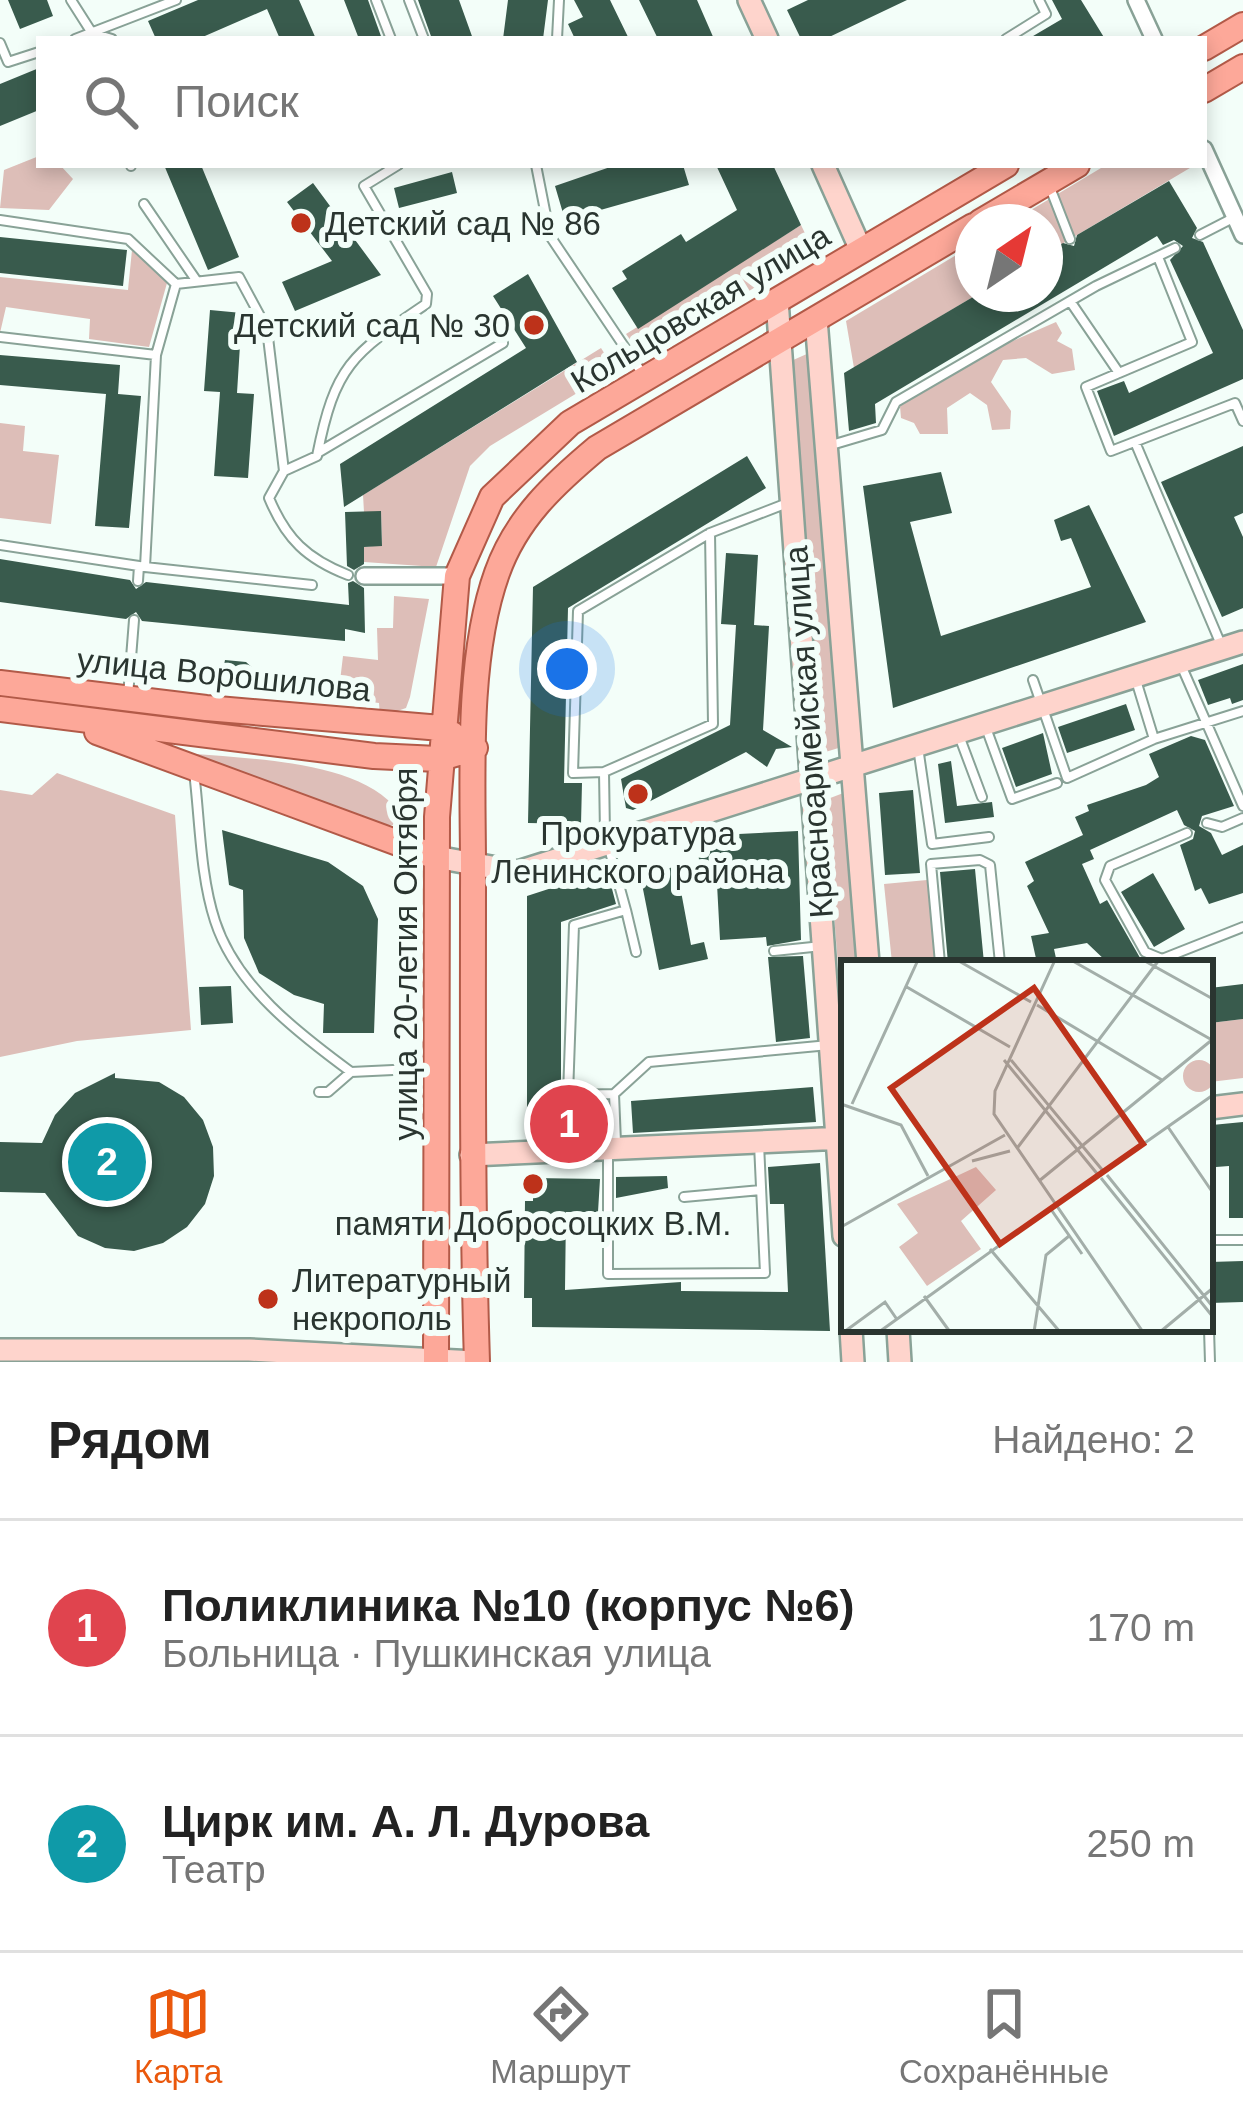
<!DOCTYPE html>
<html lang="ru">
<head>
<meta charset="utf-8">
<style>
	:root { --surface:#fff; --page:#f2f2f2; --text:#222; --muted:#767676; --line:#e0e0e0; --accent:#ea580c }
	body { margin:0; font-family:Helvetica,sans-serif; background:var(--page); color:var(--text) }
	.compass { position:absolute; left:955px; top:204px; width:108px; height:108px; border-radius:50%; background:var(--surface); box-shadow:0 6px 18px #0003; rotate:35deg }
	.you { position:absolute; left:567px; top:669px; width:42px; height:42px; margin:-30px; border:9px solid #fff; border-radius:50%; background:#1a73e8; box-shadow:0 0 0 18px #1a73e833 }
	.badge { display:grid; place-items:center; width:78px; height:78px; border-radius:50%; background:var(--accent); color:#fff; font-size:39px; font-weight:700 }
	.pin { position:absolute; translate:-50% -50%; border:6px solid #fff; box-shadow:0 3px 12px #0006 }
	.list { margin:0; padding:0; list-style:none }
	h2 { display:flex; justify-content:space-between; align-items:center; height:156px; margin:0; padding:0 48px; font-size:51px }
	h2 small { font-size:39px; font-weight:400; color:var(--muted) }
	.list li { display:grid; grid-template-columns:78px 1fr auto; gap:36px; align-items:center; box-sizing:border-box; height:216px; padding:0 48px; border-top:3px solid var(--line) }
	.list b { display:block; font-size:45px; white-space:nowrap }
	.list p { margin:0; font-size:39px; white-space:nowrap; color:var(--muted) }
	.list em { font-size:39px; font-style:normal; color:var(--muted) }
	.icon { flex:none; width:66px; height:66px; fill:none; stroke:currentColor; stroke-width:2; stroke-linecap:round; stroke-linejoin:round }
	.map { position:relative; flex:none; width:1243px; height:1362px; overflow:hidden }
	.search { position:absolute; background:var(--surface); box-shadow:0 6px 18px #0003; left:36px; right:36px; top:36px; height:132px; display:flex; align-items:center; gap:30px; box-sizing:border-box; padding:0 42px; border-radius:0px; color:var(--muted); font-size:45px }
	.sheet { height:588px; background:var(--surface) }
	nav { display:flex; justify-content:space-around; align-items:center; box-sizing:border-box; height:168px; border-top:3px solid var(--line); background:var(--surface); font-size:33px; color:var(--muted) }
	nav a { display:grid; justify-items:center; gap:6px }
	nav .on { color:var(--accent) }
	.map>svg:first-child { display:block }
	.green { fill:#ddbeb8 }
	.building { fill:#395b4d }
	.lines { fill:none; stroke-linecap:round; stroke-linejoin:round }
	.lane-casing { stroke:#89a297; stroke-width:12 }
	.street-casing { stroke:#89a297; stroke-width:20 }
	.secondary-casing { stroke:#89a297; stroke-width:26 }
	.primary-casing { stroke:#b25a48; stroke-width:28 }
	.lane { stroke:#fff; stroke-width:8 }
	.street { stroke:#fff; stroke-width:15 }
	.secondary { stroke:#fed4cc; stroke-width:21 }
	.primary { stroke:#fda899; stroke-width:24 }
	.poi-dot { fill:#bd321a; stroke:#f3fef9; stroke-width:4.5 }
	.labels { text-anchor:middle; stroke-width:12; stroke-linejoin:round; paint-order:stroke }
	.poi-label { font-size:33px; fill:#2a3530; stroke:#f3fef9; text-anchor:start }
	.street-label { font-size:33px; fill:#2a3530; stroke:#f3fef9 }
	.inset-road { fill:none; stroke:#a3aea9; stroke-width:3 }
	.view { fill:#bd321a; fill-opacity:0.15; stroke:#bd321a; stroke-width:6 }
	.inset-edge { fill:none; stroke:#2a3530; stroke-width:6 }
</style>
</head>
<body>
<div class="map">
<svg width="1243" height="1362" viewBox="0 0 1243 1362">
	<rect width="100%" height="100%" fill="#f3fef9"/>
	<path class="green" d="M39,156v9h21l13,14 -24,31 -49,-2 4,-38z
		M1106,165h89l-150,89v-32h-34z
		M801,225l13,27 -147,88 -5,-4 -21,19 -15,-21z
		M973,245v49h5l-124,74 -8,-47z
		M132,250l35,33 -18,64 -60,-8 1,-20 -84,-12 -6,26v-56l128,13z
		M1056,322l6,11 -5,8 15,8 3,21 -23,4 -26,-16 -23,2 -12,22 20,29 -1,18 -18,1 -5,-25 -17,-12 -23,15 1,26h-28l-6,-11 -13,-5 -1,-12 108,-63z
		M601,348l14,22 -125,76 -20,20 -34,101 -72,-5v-15l18,-2 -1,-33h-17l-1,-17z
		M809,353l36,393 -26,8 -28,-393z
		M0,423l25,3 -2,25 36,4 -8,69 -51,-6z
		M394,596l35,3 -19,98 -4,11 -26,9 -1,-14 -41,-5 5,-42 35,4 -1,-32h16z
		M176,752c64,8 203,4 230,74l-32,-2z
		M57,773l118,42 16,215 -114,11 -77,16v-267l32,5z
		M846,792l14,171h-16v79l-19,-242z
		M927,880l8,83h-43l-8,-79z
		M1243,1019v59l-33,4v-59z"/>
	<path class="building" d="M8,0h39l6,16 -33,13z
		M198,0h101l17,39h-36l-13,-30 -69,30h-42l-8,-18z
		M344,0h24l14,39h-23z
		M418,0h41l14,39h-41z
		M508,0h40l-5,39h-40z
		M574,0h36l19,39h-54l-7,-15 15,-7z
		M639,0h58l17,39h-56z
		M808,0h99l-82,39h-24l-14,-29z
		M1052,0h29l24,39h-77l34,-20z
		M39,68v42l-39,16v-42z
		M164,165h37l38,92 -31,13z
		M616,165h67l6,20 -124,35 -10,-34z
		M716,165h57l28,60 -163,104 -26,-41 15,-9 -5,-8 59,-37 5,8 51,-32z
		M452,172l5,21 -58,15 -5,-20z
		M1169,181l28,47 -5,10 11,4 40,88v49l-129,57 -17,-45 27,-10 5,12 84,-40 -43,-93 13,-14 -9,-6 -11,5 -6,-9 -282,168 1,19 -27,8 -5,-58 134,-79h67v-40l18,-11 11,3 3,-11z
		M313,183l68,92 -86,36 -13,-29 50,-21 -45,-59z
		M0,237l127,13 -4,36 -123,-13z
		M528,274l49,88 -233,145 -4,-43 186,-116 -33,-52z
		M210,310l32,3 -5,80 17,1 -6,84 -34,-2 6,-84 -16,-1z
		M0,355l120,10 -2,29 23,2 -12,132 -34,-2 11,-132 -106,-9z
		M1243,446v67l-9,4 9,20v71l-21,9 -61,-135z
		M747,456l19,32 -198,120 -4,175h18l-1,41 -53,-1 5,-236z
		M941,472l11,41 -42,9 31,114 150,-49 -20,-49 -10,3 -7,-21 35,-15 57,117 -253,86 -30,-222z
		M381,511l1,35 -18,1v17l-10,6 -7,-4 -2,-54z
		M726,553l32,2 -4,70 15,1 -6,104 29,17 -16,2 -9,18 -21,-15 -113,58 -7,-2 -5,-29 109,-54 6,-100 -15,-1z
		M0,559l130,21 6,9 10,-7 203,23 -1,-22 5,-2 11,7 1,45 -20,-4v12l-203,-20 -6,-9 -10,7 -126,-17z
		M225,660l21,2 18,16 1,10 -24,-2 -18,-16z
		M1243,664v36l-11,4 -2,-6 -22,7 -10,-25z
		M1126,704l9,26 -68,23 -9,-26z
		M1043,733l9,41 -36,13 -14,-39z
		M1191,736l14,4 29,66 -32,10 -3,10 12,7 11,22 21,-10v48l-34,11 -8,-16 -6,3 -15,-46 13,-6 2,-8 -11,-6 -7,-15 -87,40 4,9 -12,5 18,40 7,-4 36,63h-35l-21,-20 -33,6 3,14h-20l-6,-27 18,-3 -22,-47 7,-5 -9,-19 58,-27 -8,-18 14,-6 -2,-6 59,-20 13,-8 -10,-23z
		M951,761l6,45 35,-4 2,15 -49,6 -7,-59z
		M913,790l7,83 -35,2 -6,-82z
		M222,830l106,32 35,24 15,33 -4,114h-51l1,-29 -30,-9 -35,-22 -15,-35 -1,-48 -14,-5z
		M798,831l3,109 -34,6 -1,-9 -46,3 -3,-56 -37,2 11,59 13,-3 4,17 -49,11 -19,-96 59,-12 -1,-26z
		M975,869l9,94h-36l-8,-91z
		M607,870l9,34 -55,18v184l33,-1 1,29 -68,3v-241z
		M1153,873l32,56 -31,18 -33,-55z
		M803,956l7,82 -34,4 -8,-85z
		M1243,984v35l-33,4v-35z
		M231,986l2,37 -32,2 -2,-38z
		M115,1073v5l44,4 25,15 19,23 10,27 1,29 -9,28 -18,23 -24,16 -29,8 -29,-3 -27,-12 -33,-43 -45,-1v-50l42,1 13,-28 20,-22z
		M813,1087l3,35 -183,11 -2,-32z
		M1243,1122v96h-14v-52l-13,1 -4,-42z
		M820,1163l10,168 -298,-4v-29h-8l1,-97h8v-23l67,1 -2,33h-32l-1,78 116,-8v9l107,1 -4,-88h-14l-2,-37z
		M667,1176l1,12 -52,10v-21z
		M1243,1261v41l-33,1v-41z"/>
	<g class="lines">
		<defs>
			<path id="lane" d="M71,0l21,33 20,6
				M376,0l15,39
				M409,0l15,39
				M75,39l101,-39
				M557,39l2,-39
				M1006,39l40,-25 -7,-14
				M0,43l8,19 31,-10
				M131,165v1
				M536,165l14,71 94,140
				M1049,185l21,54
				M144,204l52,76
				M0,220l128,19 48,45
				M1200,235l35,-18
				M1158,257l34,85 -106,45 25,64 124,-48 8,18
				M176,284l63,-7 28,52 17,142 -15,27c17,41 38,61 79,77
				M1070,301l49,72
				M0,337l156,18
				M1135,442l87,205
				M828,446l54,-16 14,-28 200,-116 79,-38
				M319,452l184,-109
				M284,471l33,-15c18,-91 35,-102 109,-152l1,-10 -63,-108 34,-21
				M710,533l3,191 -109,48 -31,1 5,-162 132,-78 80,-31
				M0,545l139,21
				M145,567l167,18
				M138,581l1,-15 6,1 11,-212 20,-71
				M1181,665l62,141
				M1135,677l19,62
				M1033,680l34,98 87,-39 89,-28
				M128,696l6,-76
				M985,725l27,74 45,-16
				M958,733l24,64
				M918,747l14,97 57,-7
				M194,772c6,48 6,103 21,149 21,65 83,112 136,151l84,-4
				M604,772l1,62 21,76 -52,15 -6,170 46,-1 2,49
				M1207,823l15,4 21,-9
				M1187,833l-77,33 -5,14 40,72 17,7 81,-32
				M626,910l10,42
				M774,951l48,-5
				M940,963l-9,-99 49,-4 10,5 10,98
				M319,1092h9l23,-20
				M614,1094l35,-32 180,-17
				M608,1154v120l157,-1 -6,-129
				M684,1197l77,-7
				M1210,1240h33
				M1209,1329l1,33"/>
			<path id="street" d="M1136,0l18,39
				M1204,149l39,86
				M364,576h93"/>
			<path id="secondary" d="M749,0l18,39
				M823,165l38,85
				M777,300l67,936
				M816,319l52,644
				M436,857l82,15 725,-230
				M1210,1108l33,-4
				M471,1155l373,-17
				M851,1329l2,33
				M898,1329l2,33
				M0,1350h249l226,12"/>
			<path id="primary" d="M1204,48l39,-23
				M1204,90l39,-23
				M980,222l97,-57
				M0,683l206,25 235,20 11,6
				M0,709l374,47 64,3 37,-11
				M97,732l339,125
				M436,1362l1,-545 20,-241 35,-79 78,-74 436,-258
				M477,1362c-5,-158 -4,-315 -4,-472 1,-97 -9,-225 24,-317 19,-54 57,-89 100,-125l376,-222"/>
		</defs>
		<use href="#lane" class="lane-casing"/>
		<use href="#street" class="street-casing"/>
		<use href="#secondary" class="secondary-casing"/>
		<use href="#primary" class="primary-casing"/>
		<use href="#lane" class="lane"/>
		<use href="#street" class="street"/>
		<use href="#secondary" class="secondary"/>
		<use href="#primary" class="primary"/>
	</g>
	<g class="poi-dot">
		<circle cx="301" cy="223" r="12"/>
		<circle cx="534" cy="325" r="12"/>
		<circle cx="638" cy="794" r="12"/>
		<circle cx="533" cy="1184" r="12"/>
		<circle cx="268" cy="1299" r="12"/>
	</g>
	<g class="labels">
		<g class="poi-label">
			<text x="325" y="235">Детский сад № 86</text>
			<text x="510" y="337" text-anchor="end">Детский сад № 30</text>
			<text x="638" y="845" text-anchor="middle">Прокуратура<tspan x="638" dy="38">Ленинского района</tspan></text>
			<text x="533" y="1235" text-anchor="middle">памяти Добросоцких В.М.</text>
			<text x="292" y="1292">Литературный<tspan x="292" dy="38">некрополь</tspan></text>
		</g>
		<g class="street-label">
			<text transform="translate(700 308) rotate(-31)" y="12">Кольцовская улица</text>
			<text transform="translate(224 674) rotate(6)" y="12">улица Ворошилова</text>
			<text transform="translate(808 732) rotate(-94)" y="12">Красноармейская улица</text>
			<text transform="translate(405 954) rotate(-90)" y="12">улица 20-летия Октября</text>
		</g>
	</g>
	<g transform="translate(841 960)">
		<rect width="372" height="372" fill="#f3fef9"/>
		<path d="M342 116a16 16 0 1 1 32 0a16 16 0 1 1-32 0ZM135,207l20,23 -35,31 20,28 -54,37 -28,-39 19,-14 -21,-29z" fill="#ddbeb8"/>
		<path class="inset-road" d="M116,0l74,42M214,0l-60,131 -1,23 149,218M230,0l141,80M302,0l70,39M64,26l105,61M196,45l125,75M163,100l95,116M170,100l93,112M0,144l60,21 27,51M11,144l66,-144M327,167l45,66M177,187l141,-187M131,201l38,-10M266,215l106,132M260,218l112,139M198,221l174,-142M214,246l158,-111M209,248l32,46M0,267l164,-92M149,289l70,83M83,336l26,36M3,372l41,-30 11,16M38,372l171,-123M193,372l12,-77 23,-19M319,372l53,-44"/>
		<path class="view" d="M193,28l109,156 -143,100 -109,-156z"/>
		<rect width="372" height="372" class="inset-edge"/>
	</g>
</svg>
<svg class="compass" viewBox="-18 -18 36 36"><path d="M0-13l5 13h-10z" fill="#e53935"/><path d="M0 13l5-13h-10z" fill="#767676"/></svg>
<div class="you"></div>
<div class="pin badge" style="left:569px;top:1124px;background:#e0444e">1</div>
<div class="pin badge" style="left:107px;top:1162px;background:#0f9aa8">2</div>
<div class="search"><svg class="icon" aria-label="search" viewBox="0 0 24 24"><circle cx="10" cy="10" r="6"/><path d="M15 15l6 6"/></svg>Поиск</div>
</div>
<section class="sheet">
<h2>Рядом<small>Найдено: 2</small></h2>
<ul class="list">
<li><span class="badge" style="background:#e0444e">1</span><div><b>Поликлиника №10 (корпус №6)</b><p>Больница · Пушкинская улица</p></div><em>170 m</em></li>
<li><span class="badge" style="background:#0f9aa8">2</span><div><b>Цирк им. А. Л. Дурова</b><p>Театр</p></div><em>250 m</em></li>
</ul>
</section>
<nav>
<a class="on"><svg class="icon" aria-label="map" viewBox="0 0 24 24"><path d="M3 6l6-2 6 2 6-2v14l-6 2-6-2-6 2zM9 4v14M15 6v14"/></svg>Карта</a>
<a><svg class="icon" aria-label="directions" viewBox="0 0 24 24"><path d="M12 3l9 9-9 9-9-9zM9 14v-3h6M13 9l2 2-2 2"/></svg>Маршрут</a>
<a><svg class="icon" aria-label="saved" viewBox="0 0 24 24"><path d="M7 4h10v16l-5-4-5 4z"/></svg>Сохранённые</a>
</nav>
</body>
</html>
